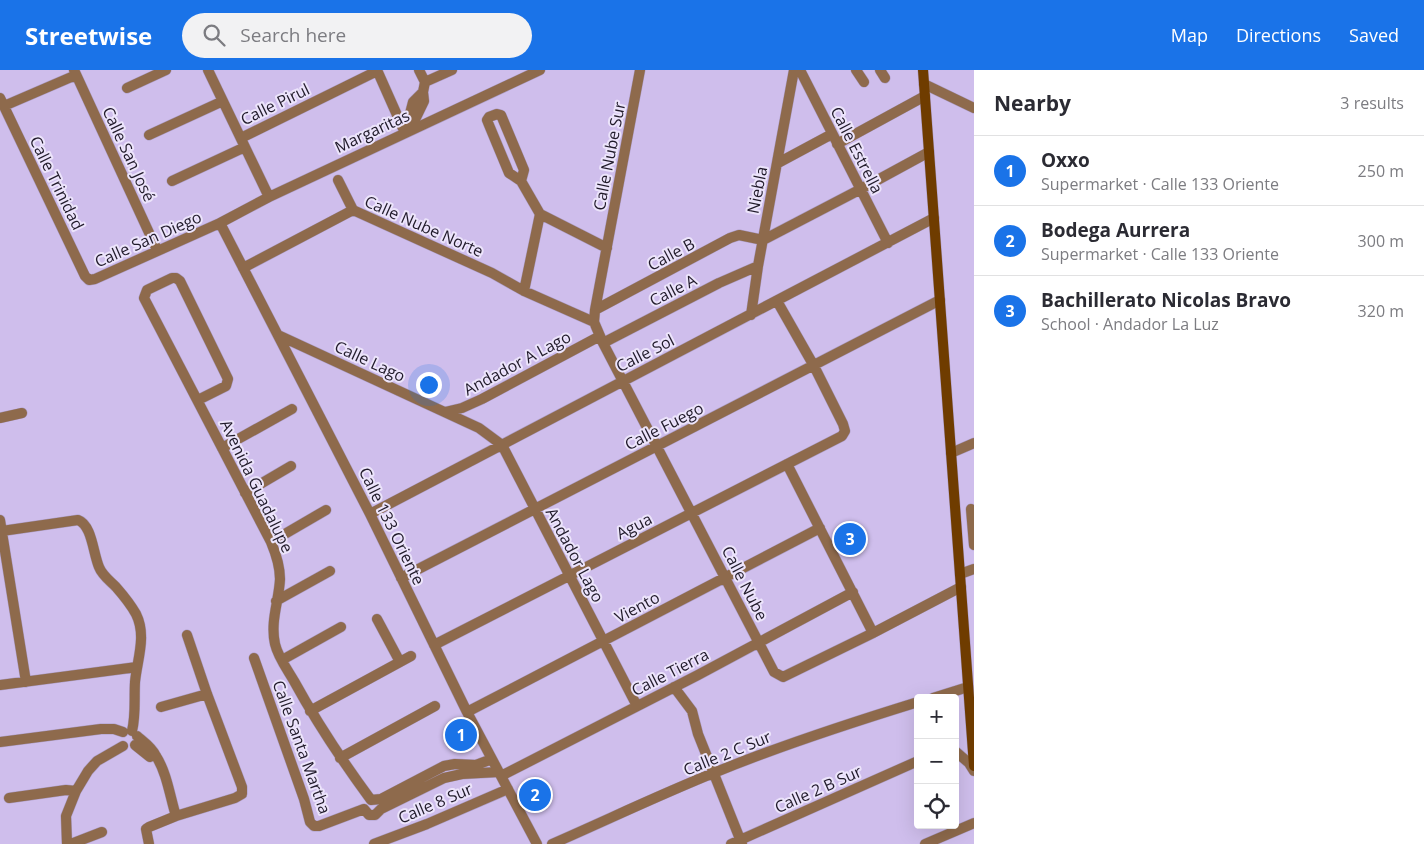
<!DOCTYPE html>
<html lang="en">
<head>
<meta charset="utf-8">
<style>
	:root { --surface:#fff; --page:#f2f2f3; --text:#2b2b33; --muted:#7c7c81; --line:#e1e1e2; --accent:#1a73e8 }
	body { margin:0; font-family:"Open Sans",sans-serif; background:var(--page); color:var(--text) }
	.controls { position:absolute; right:15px; bottom:15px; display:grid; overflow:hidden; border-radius:5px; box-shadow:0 5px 20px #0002 }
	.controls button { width:45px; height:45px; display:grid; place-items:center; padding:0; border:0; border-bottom:1px solid var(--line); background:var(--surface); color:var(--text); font:25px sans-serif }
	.you { position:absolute; left:428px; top:314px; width:18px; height:18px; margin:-12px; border:4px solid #fff; border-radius:50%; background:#1a73e8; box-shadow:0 0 0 8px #1a73e833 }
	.badge { display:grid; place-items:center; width:32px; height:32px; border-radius:50%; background:var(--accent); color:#fff; font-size:16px; font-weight:700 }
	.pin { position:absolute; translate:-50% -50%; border:2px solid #fff; box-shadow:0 1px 5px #0006 }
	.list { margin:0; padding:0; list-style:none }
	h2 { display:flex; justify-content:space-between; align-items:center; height:65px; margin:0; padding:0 20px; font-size:21px }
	h2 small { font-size:16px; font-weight:400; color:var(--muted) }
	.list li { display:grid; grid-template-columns:32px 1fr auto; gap:15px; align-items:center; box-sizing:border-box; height:70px; padding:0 20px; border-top:1px solid var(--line) }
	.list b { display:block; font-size:19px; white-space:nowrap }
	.list p { margin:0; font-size:16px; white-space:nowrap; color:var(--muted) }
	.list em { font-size:16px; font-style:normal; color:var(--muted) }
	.icon { flex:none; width:28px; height:28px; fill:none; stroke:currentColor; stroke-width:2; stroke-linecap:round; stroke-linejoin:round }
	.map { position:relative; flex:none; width:974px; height:774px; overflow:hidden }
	header { display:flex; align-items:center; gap:30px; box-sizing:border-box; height:70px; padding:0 25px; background:var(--accent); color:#fff }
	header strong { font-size:24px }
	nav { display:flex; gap:28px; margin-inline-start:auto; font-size:18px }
	.search { width:350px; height:45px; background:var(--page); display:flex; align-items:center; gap:12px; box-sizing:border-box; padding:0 18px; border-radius:28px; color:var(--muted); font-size:19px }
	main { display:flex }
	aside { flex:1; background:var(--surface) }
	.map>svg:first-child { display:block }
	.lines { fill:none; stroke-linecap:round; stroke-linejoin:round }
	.minor-casing { stroke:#ac9dc5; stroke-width:11 }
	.secondary-casing { stroke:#ac9dc5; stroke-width:11 }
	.minor { stroke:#8e6a4c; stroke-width:10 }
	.secondary { stroke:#6f3c00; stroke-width:10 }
	.labels { text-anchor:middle; stroke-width:4; stroke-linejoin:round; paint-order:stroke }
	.street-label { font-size:16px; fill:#201a2a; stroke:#ece4fb }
</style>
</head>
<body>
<header>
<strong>Streetwise</strong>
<div class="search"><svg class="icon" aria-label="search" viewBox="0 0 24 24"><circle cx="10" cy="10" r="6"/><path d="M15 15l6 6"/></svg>Search here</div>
<nav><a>Map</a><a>Directions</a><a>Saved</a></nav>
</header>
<main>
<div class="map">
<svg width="974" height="774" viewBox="0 0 974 774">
	<rect width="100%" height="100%" fill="#cfbeec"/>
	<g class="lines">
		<defs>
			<path id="minor" d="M74,0l83,180
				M208,0l61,127
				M377,0l28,63
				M640,0l-45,240 -1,12 9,21 171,329 9,5 90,-44 88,-46
				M800,0l88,173
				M856,0l8,12
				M880,0l5,8
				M425,12l27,-12
				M924,14l50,24
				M127,18l39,-18
				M0,28l85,178 4,4 6,-1 125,-56 49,-26 271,-127
				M4,36l72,-31
				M406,59l7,-27 10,-10
				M410,60l14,-29 -1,-9 2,-10 -6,-12
				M149,65l74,-34
				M241,68l136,-67
				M837,74l88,-48
				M778,93l54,-29
				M338,110l15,30
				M172,111l73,-34
				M521,111l3,-11 -23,-55 -4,-1 -8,3 -2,3 2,5 20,48 12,8 19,33
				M353,140l139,63 32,18 70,31
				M540,144l67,34
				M220,153l150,291 97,198 70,132
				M243,198l110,-58
				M524,221l16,-77
				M595,240l135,-72 9,-3 24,5 98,-51 68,-37
				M751,245l7,-49 36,-196
				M278,265l201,93 23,17 135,261
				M603,273l116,-60 39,-17
				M198,330l28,-14 2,-7 -48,-98 -4,-3h-4l-25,12 -3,8 127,244c5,12 9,23 9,37 -1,22 -10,42 -5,65 3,13 12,25 19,37 23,42 49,81 77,119
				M445,342l17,-4 20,-9 118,-63
				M0,348l22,-5
				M222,378l70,-39
				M951,383l23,-10
				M787,394l86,169
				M245,423l46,-27
				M971,439l3,36
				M370,444l564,-296
				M0,450l26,162
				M2,461l76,-11c14,5 15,33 21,47 3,8 10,13 17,20 7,8 15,18 20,27 11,22 1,46 -1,68 -1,17 1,33 -3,49
				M271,472l55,-32
				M960,504l14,-5
				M401,508l539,-278
				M276,531l54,-30
				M377,549l23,43
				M434,575l408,-209 3,-5 -2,-7 -29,-58 -37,-65
				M254,588l50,141 6,23 4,4h5l45,-17
				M282,590l59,-33
				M0,615l137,-18
				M674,617l18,24 6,23 44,110
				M933,628l35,-11
				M161,637l46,-13
				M310,641l101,-55
				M467,642l353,-184
				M137,666c7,6 15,11 19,20 11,17 14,41 20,60
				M0,672l101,-13h13l9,3
				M135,675l15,12
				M955,681l14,12 5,8
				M340,688l95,-52
				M501,706l197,-101 155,-83
				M9,728l57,-8 10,1
				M371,730l10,-1 63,-33 11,-2 21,1 16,-6
				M364,739l5,6h6l6,-6 63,-31 18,-4 37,-2
				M67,774l-1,-28 10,-25 12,-20 9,-10 26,-15
				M71,774l31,-12
				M149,774l-3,-15 3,-2 27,-11 59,-18 7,-4v-7l-35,-93 -20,-59
				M374,774l53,-20 81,-35
				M552,774c55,-24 109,-50 164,-72 66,-27 134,-49 202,-70
				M731,774l187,-83
				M925,774l49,-21"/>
			<path id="secondary" d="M923,0l51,696"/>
		</defs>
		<use href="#minor" class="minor-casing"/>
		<use href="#secondary" class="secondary-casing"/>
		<use href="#minor" class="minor"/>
		<use href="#secondary" class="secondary"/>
	</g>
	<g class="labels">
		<g class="street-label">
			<text transform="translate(275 34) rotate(-26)" y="6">Calle Pirul</text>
			<text transform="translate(372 61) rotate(-25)" y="6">Margaritas</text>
			<text transform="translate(857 80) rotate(63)" y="6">Calle Estrella</text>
			<text transform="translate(129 84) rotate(65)" y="6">Calle San José</text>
			<text transform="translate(609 86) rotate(-79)" y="6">Calle Nube Sur</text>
			<text transform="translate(57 113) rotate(64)" y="6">Calle Trinidad</text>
			<text transform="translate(757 120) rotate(-79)" y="6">Niebla</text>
			<text transform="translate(424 156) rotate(24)" y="6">Calle Nube Norte</text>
			<text transform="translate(148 169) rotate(-24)" y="6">Calle San Diego</text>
			<text transform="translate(671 184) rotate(-28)" y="6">Calle B</text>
			<text transform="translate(673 220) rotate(-27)" y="6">Calle A</text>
			<text transform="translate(645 283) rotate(-27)" y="6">Calle Sol</text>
			<text transform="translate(370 291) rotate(25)" y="6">Calle Lago</text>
			<text transform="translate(517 293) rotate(-28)" y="6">Andador A Lago</text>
			<text transform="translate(664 356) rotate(-27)" y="6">Calle Fuego</text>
			<text transform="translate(257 416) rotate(64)" y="6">Avenida Guadalupe</text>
			<text transform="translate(392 456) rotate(64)" y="6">Calle 133 Oriente</text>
			<text transform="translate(634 456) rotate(-27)" y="6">Agua</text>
			<text transform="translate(575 485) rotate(62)" y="6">Andador Lago</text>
			<text transform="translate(745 513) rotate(63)" y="6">Calle Nube</text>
			<text transform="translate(637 537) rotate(-28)" y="6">Viento</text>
			<text transform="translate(670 602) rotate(-27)" y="6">Calle Tierra</text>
			<text transform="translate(302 677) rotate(70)" y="6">Calle Santa Martha</text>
			<text transform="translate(727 683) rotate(-22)" y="6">Calle 2 C Sur</text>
			<text transform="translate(818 719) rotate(-24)" y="6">Calle 2 B Sur</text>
			<text transform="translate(435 733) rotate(-23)" y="6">Calle 8 Sur</text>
		</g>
	</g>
</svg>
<div class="controls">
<button>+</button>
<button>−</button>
<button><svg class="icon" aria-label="locate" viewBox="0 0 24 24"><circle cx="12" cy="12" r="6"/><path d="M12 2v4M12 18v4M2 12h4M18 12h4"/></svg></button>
</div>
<div class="you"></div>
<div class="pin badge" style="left:461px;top:665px">1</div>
<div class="pin badge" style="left:535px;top:725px">2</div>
<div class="pin badge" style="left:850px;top:469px">3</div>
</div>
<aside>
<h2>Nearby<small>3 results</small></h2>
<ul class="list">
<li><span class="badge">1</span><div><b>Oxxo</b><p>Supermarket · Calle 133 Oriente</p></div><em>250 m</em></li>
<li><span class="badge">2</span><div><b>Bodega Aurrera</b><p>Supermarket · Calle 133 Oriente</p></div><em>300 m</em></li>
<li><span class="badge">3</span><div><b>Bachillerato Nicolas Bravo</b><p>School · Andador La Luz</p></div><em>320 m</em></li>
</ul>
</aside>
</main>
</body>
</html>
